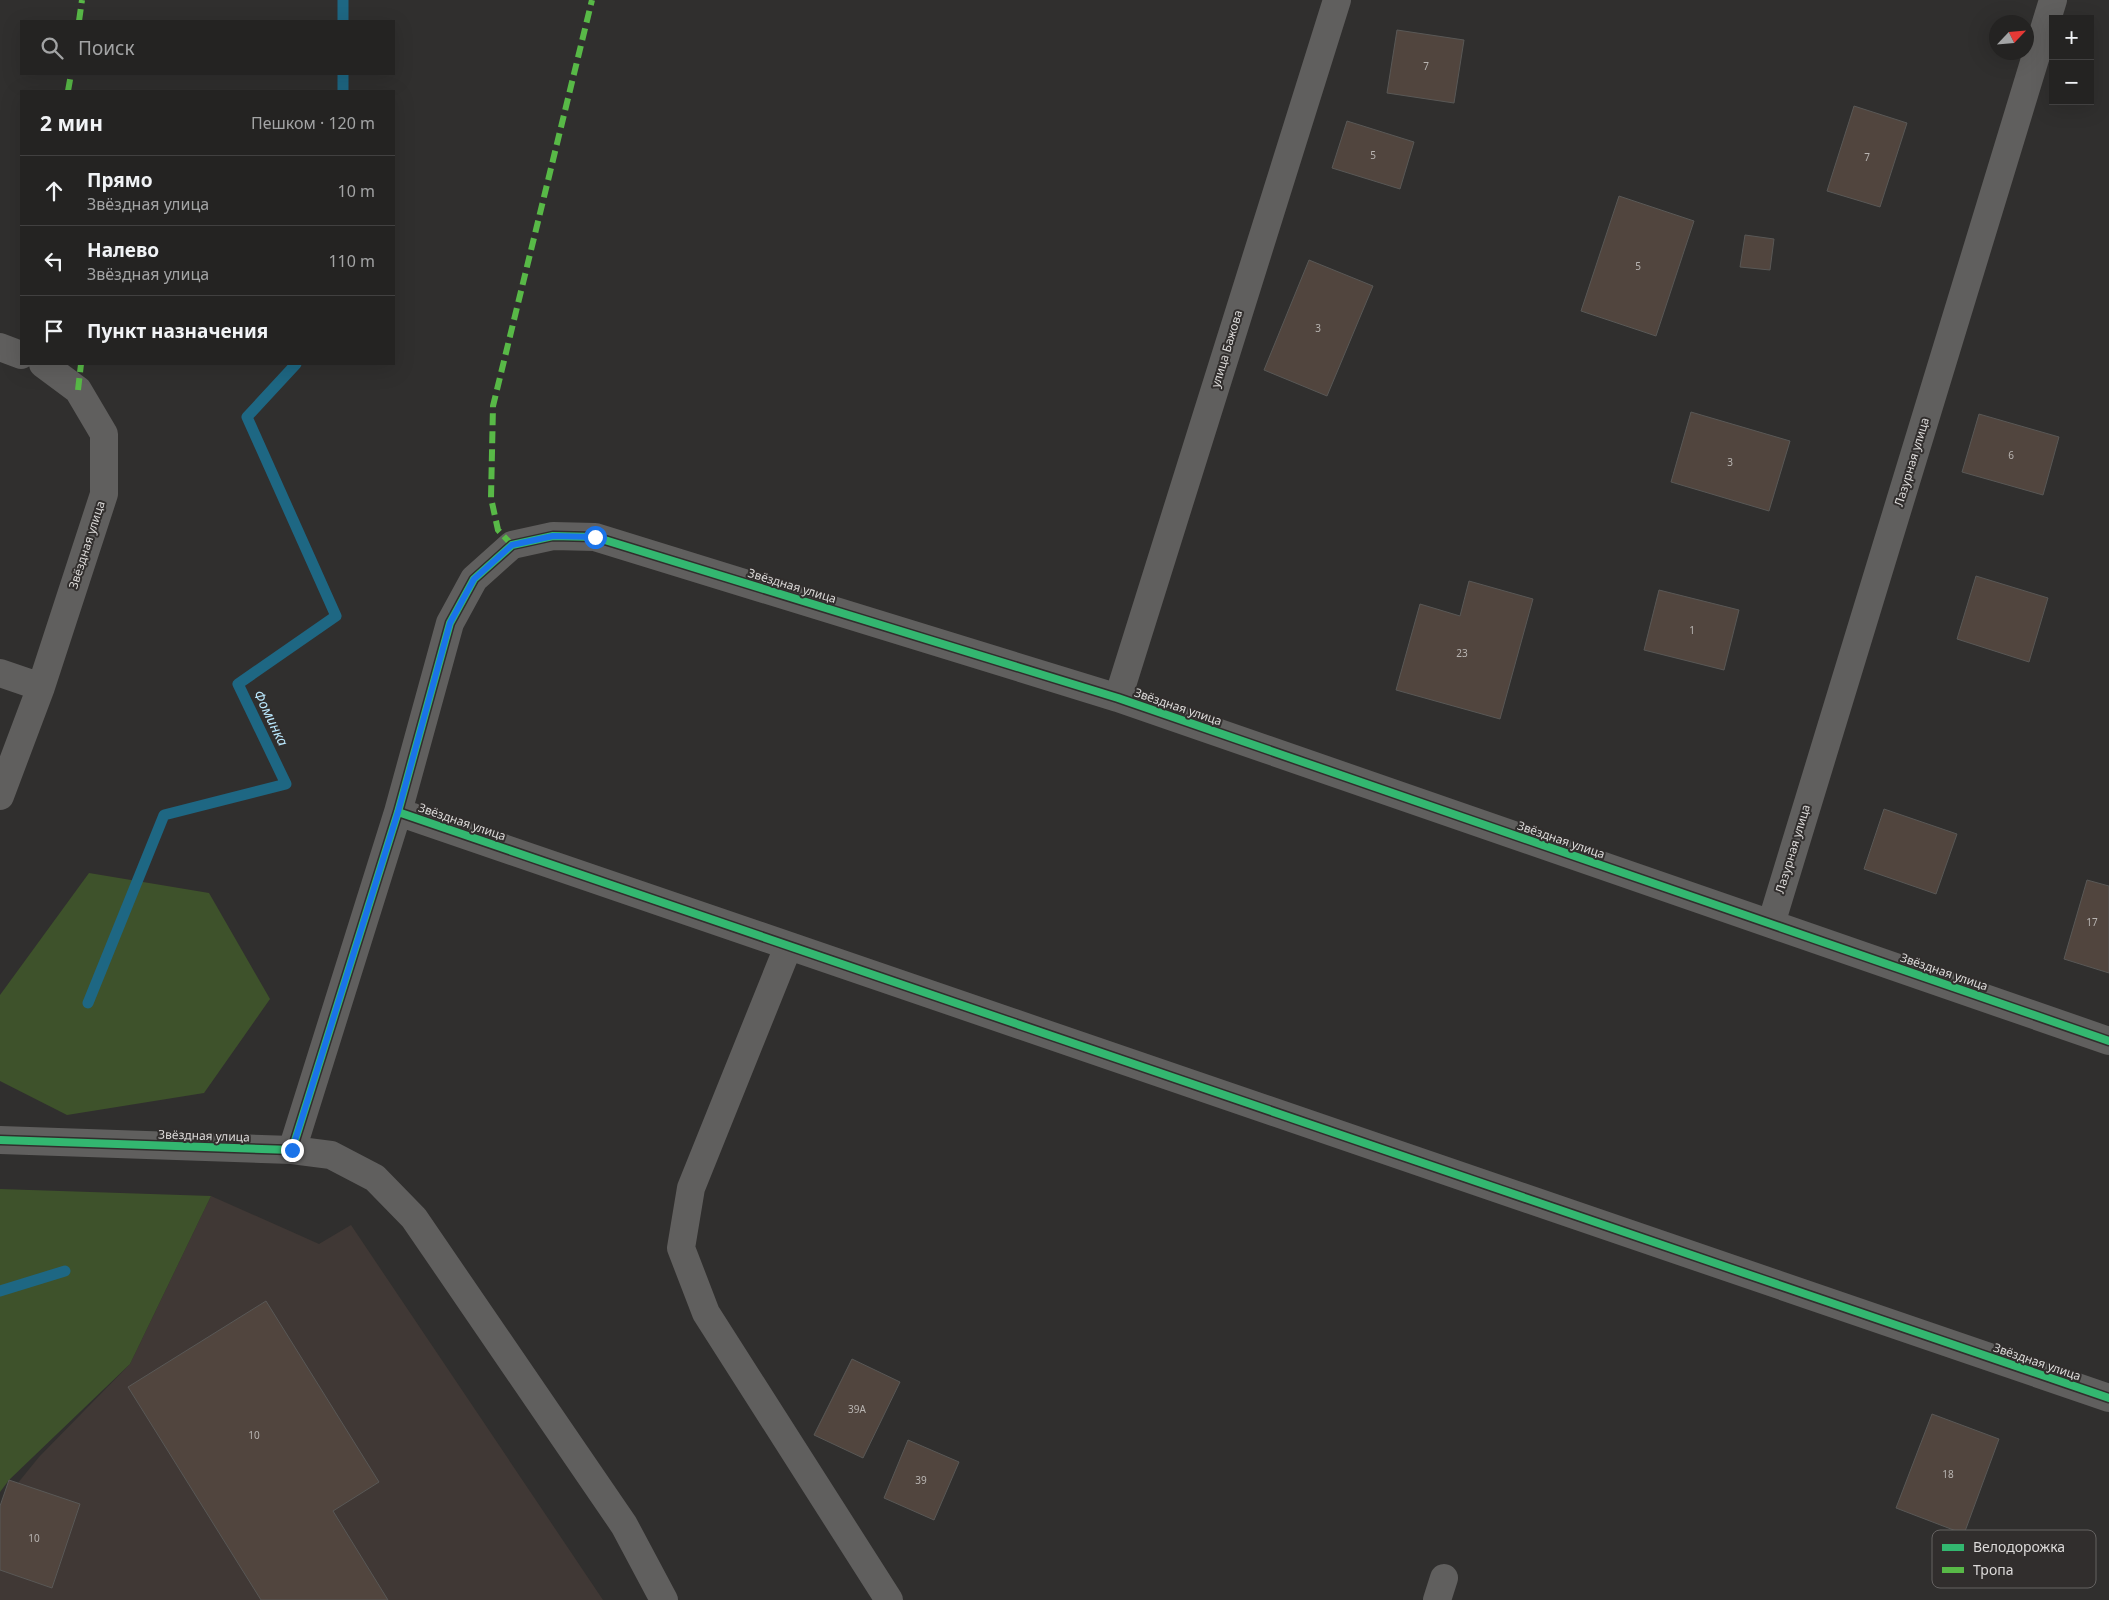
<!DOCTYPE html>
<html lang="ru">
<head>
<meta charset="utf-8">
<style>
	:root { --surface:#242322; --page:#2c2b2a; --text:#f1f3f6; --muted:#a3a4a5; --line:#414040 }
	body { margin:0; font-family:"Noto Sans",sans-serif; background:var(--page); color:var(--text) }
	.controls { position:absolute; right:15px; top:15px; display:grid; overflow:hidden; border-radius:0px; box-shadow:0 5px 20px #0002 }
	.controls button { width:45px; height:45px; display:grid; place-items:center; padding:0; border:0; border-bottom:1px solid var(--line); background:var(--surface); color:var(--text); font:25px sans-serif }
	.compass { position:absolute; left:1989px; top:15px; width:45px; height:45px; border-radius:50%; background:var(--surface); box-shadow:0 5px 20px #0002; rotate:64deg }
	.stop { position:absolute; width:15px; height:15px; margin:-11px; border:4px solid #1a73e8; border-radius:50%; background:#fff }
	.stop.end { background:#1a73e8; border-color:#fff; box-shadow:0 1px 5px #0008 }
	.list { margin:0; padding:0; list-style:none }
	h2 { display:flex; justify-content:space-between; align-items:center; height:65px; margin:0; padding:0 20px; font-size:21px }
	h2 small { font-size:16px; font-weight:400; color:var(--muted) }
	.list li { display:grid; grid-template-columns:32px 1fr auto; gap:15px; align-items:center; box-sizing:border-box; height:70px; padding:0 20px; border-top:1px solid var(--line) }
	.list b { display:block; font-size:19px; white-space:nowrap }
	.list p { margin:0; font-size:16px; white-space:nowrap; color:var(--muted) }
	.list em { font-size:16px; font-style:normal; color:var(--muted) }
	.icon { flex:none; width:28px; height:28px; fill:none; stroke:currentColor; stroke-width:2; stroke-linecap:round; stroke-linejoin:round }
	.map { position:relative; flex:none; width:2109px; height:1600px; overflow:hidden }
	.search { position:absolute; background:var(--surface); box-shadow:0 5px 20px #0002; left:20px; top:20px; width:375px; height:55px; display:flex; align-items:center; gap:12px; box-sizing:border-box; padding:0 18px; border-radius:0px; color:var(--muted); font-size:19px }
	.panel { position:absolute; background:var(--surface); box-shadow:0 5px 20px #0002; left:20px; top:90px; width:375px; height:275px; border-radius:0px }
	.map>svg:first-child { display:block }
	.built { fill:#403835 }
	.green { fill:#3e522b }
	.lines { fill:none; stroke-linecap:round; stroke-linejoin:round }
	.stream { stroke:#1e6783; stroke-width:11 }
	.building { fill:#51453e; stroke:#595856 }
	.minor { stroke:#605f5e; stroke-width:28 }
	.quiet { stroke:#58b947; stroke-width:6; stroke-dasharray:12 6; stroke-linecap:butt }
	.cycleway-casing { stroke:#312e2d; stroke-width:11 }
	.cycleway { stroke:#33b770; stroke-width:8 }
	.route { stroke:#1a73e8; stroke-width:6 }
	.labels { text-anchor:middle; stroke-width:4; stroke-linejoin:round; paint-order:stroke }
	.number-label { font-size:10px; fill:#b9b5b2 }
	.street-label { font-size:12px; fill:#dcdad9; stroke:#312e2d }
	.water-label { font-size:14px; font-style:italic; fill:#b9e7fc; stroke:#312e2d }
	.key { fill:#312e2d; stroke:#646261; stroke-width:1 }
	.key-label { font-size:14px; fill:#dcdad9 }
</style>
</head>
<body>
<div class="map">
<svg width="2109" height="1600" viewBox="0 0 2109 1600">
	<rect width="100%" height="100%" fill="#302f2e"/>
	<path class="built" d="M211,1196l108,48 32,-19 252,375h-603v-95l39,-48 91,-93z"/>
	<path class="green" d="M89,873l120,20 61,106 -66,94 -137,22 -67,-34v-86z
		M0,1189l211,7 -81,168 -121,116 -9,12z"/>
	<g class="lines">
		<path class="stream" d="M343,0v21
			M343,74v17
			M88,1003l76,-188 122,-31 -48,-100 98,-68 -89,-199 49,-53
			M0,1291l65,-20"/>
	</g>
	<path class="building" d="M1397,30l67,10 -10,63 -67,-10z
		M1854,106l53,17 -27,84 -53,-16z
		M1347,121l67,21 -14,47 -68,-21z
		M1619,196l75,25 -38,115 -75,-25z
		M1745,235l29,4 -4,31 -30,-3z
		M1309,260l64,26 -46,110 -63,-26z
		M1691,412l99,29 -21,70 -98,-29z
		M1979,414l80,23 -16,58 -81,-23z
		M1976,576l72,22 -19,64 -72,-23z
		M1469,581l64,18 -33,120 -104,-29 24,-86 40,12z
		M1659,590l80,20 -15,60 -80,-20z
		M1884,809l73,25 -21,60 -72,-25z
		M2087,880l22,6v87l-45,-14z
		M266,1301l113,181 -46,29 55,89h-127l-133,-213z
		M852,1359l48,23 -37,76 -49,-23z
		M1932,1414l67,25 -35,95 -68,-26z
		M908,1440l51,22 -25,58 -50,-22z
		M9,1480l71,24 -28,84 -52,-18v-64z"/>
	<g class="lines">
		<path class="minor" d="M0,347l21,8
			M0,673l41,14
			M1118,698l219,-698
			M0,796l41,-109 63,-193v-60l-26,-44 -35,-26
			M398,812l1711,586
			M1771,924l282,-924
			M788,947l-97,241 -10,60 25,65 183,287
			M0,1140l292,10 106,-338 52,-189 24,-44 38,-34 41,-9 42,1 523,161 991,343
			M292,1150l39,5 44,23 39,40 210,307 40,75
			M1437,1600l7,-22"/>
		<path class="quiet" d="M79,21l3,-21
			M68,91l3,-17
			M78,390l3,-26
			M512,545l-14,-15 -7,-32 2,-92 99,-406"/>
		<defs>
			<path id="cycleway" d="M398,812l1711,586
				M0,1140l292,10 106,-338 52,-189 24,-44 38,-34 41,-9 42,1 523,161 991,343"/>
		</defs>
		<use href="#cycleway" class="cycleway-casing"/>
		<use href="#cycleway" class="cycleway"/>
	</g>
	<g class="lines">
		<path class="route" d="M292,1150l106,-338 52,-189 24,-44 38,-34 41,-9 42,1"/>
	</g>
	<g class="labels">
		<g class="number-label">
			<text x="1426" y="70">7</text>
			<text x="1373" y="159">5</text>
			<text x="1867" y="161">7</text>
			<text x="1638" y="270">5</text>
			<text x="1318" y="332">3</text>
			<text x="2011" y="459">6</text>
			<text x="1730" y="466">3</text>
			<text x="1692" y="634">1</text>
			<text x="1462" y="657">23</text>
			<text x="2092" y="926">17</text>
			<text x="857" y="1413">39А</text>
			<text x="254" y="1439">10</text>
			<text x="1948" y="1478">18</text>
			<text x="921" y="1484">39</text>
			<text x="34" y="1542">10</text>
		</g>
		<g class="street-label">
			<text transform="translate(1227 349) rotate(-73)" y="4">улица Бажова</text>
			<text transform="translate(1912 462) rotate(-73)" y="4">Лазурная улица</text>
			<text transform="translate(87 545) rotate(-72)" y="4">Звёздная улица</text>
			<text transform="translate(792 586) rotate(17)" y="4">Звёздная улица</text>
			<text transform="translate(1178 707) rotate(19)" y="4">Звёздная улица</text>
			<text transform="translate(462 822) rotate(19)" y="4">Звёздная улица</text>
			<text transform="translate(1561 840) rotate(19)" y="4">Звёздная улица</text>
			<text transform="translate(1793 849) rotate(-73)" y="4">Лазурная улица</text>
			<text transform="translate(1944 972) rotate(19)" y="4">Звёздная улица</text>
			<text transform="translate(204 1136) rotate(2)" y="4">Звёздная улица</text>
			<text transform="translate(2037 1362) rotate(19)" y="4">Звёздная улица</text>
		</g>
		<g class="water-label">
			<text transform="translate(271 718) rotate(64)" y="5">Фоминка</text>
		</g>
	</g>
	<rect x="1932" y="1530" width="164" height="58" rx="8" class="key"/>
	<rect x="1942" y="1544" width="22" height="7" fill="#33b770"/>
	<rect x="1942" y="1567" width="22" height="6" fill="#58b947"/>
	<g class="key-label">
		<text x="1973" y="1552">Велодорожка</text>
		<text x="1973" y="1575">Тропа</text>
	</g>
</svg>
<div class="controls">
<button>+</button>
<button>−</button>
</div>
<svg class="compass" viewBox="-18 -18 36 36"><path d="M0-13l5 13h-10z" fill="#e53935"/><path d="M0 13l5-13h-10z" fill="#a3a4a5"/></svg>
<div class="stop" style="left:595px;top:537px"></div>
<div class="stop end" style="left:292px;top:1150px"></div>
<div class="search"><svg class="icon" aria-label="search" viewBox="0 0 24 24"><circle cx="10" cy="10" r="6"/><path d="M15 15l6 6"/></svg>Поиск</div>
<section class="panel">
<h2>2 мин<small>Пешком · 120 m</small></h2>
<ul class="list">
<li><svg class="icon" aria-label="ahead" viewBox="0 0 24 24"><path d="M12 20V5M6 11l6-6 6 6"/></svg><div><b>Прямо</b><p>Звёздная улица</p></div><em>10 m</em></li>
<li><svg class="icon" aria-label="left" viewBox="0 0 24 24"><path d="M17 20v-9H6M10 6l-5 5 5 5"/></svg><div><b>Налево</b><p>Звёздная улица</p></div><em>110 m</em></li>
<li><svg class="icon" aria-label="arrive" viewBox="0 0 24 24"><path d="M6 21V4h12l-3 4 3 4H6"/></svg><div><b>Пункт назначения</b></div></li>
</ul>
</section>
</div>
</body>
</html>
